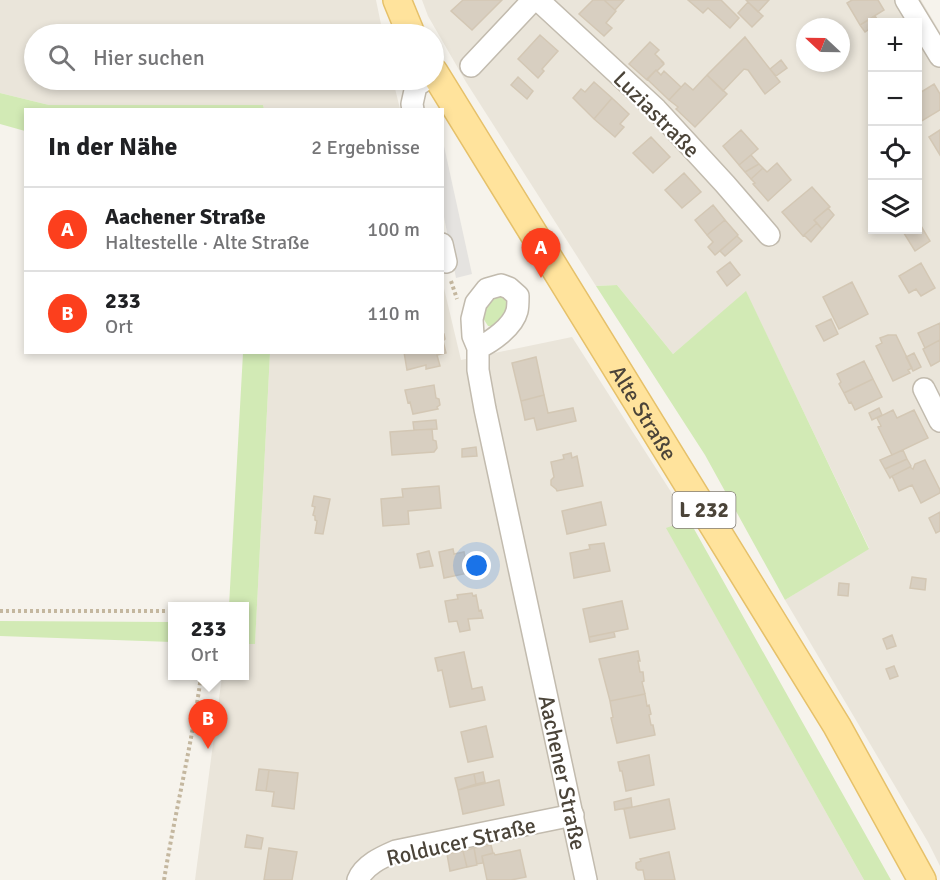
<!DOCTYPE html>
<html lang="de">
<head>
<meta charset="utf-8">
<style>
	:root { --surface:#fff; --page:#f6f6f6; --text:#202124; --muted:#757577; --line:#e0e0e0; --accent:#fc3f1d }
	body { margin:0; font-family:Signika,sans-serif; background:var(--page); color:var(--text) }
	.controls { position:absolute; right:18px; top:18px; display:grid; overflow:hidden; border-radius:0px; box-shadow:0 3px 9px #0003 }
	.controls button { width:54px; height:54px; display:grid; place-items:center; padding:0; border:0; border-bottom:2px solid var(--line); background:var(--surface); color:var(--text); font:30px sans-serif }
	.compass { position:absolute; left:796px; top:18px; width:54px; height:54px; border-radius:50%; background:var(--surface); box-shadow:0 3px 9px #0003; rotate:292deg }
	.you { position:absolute; left:477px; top:566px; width:21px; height:21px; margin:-15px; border:4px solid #fff; border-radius:50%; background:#1a73e8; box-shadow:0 0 0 9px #1a73e833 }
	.badge { display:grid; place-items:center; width:39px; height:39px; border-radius:50%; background:var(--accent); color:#fff; font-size:20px; font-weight:700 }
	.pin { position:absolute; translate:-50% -50px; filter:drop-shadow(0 2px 3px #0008) }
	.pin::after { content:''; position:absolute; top:32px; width:21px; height:18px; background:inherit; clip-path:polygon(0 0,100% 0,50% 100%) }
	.popup { position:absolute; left:168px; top:602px; width:81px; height:78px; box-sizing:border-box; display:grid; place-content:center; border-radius:0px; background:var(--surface); filter:drop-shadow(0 2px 4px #0005); font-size:20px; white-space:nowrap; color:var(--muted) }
	.popup b { font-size:22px; color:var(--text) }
	.popup::after { content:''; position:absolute; left:50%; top:100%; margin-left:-12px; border:12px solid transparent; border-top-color:var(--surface) }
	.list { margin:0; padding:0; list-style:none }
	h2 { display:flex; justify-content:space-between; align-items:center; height:78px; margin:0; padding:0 24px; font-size:26px }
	h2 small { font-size:20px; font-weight:400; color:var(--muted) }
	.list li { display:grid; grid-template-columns:39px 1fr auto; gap:18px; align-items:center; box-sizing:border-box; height:84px; padding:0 24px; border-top:2px solid var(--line) }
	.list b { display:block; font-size:22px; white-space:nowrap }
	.list p { margin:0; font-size:20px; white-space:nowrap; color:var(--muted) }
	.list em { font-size:20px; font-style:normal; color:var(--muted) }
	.icon { flex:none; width:33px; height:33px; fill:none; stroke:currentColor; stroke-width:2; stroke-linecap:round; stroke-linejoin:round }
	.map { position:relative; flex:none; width:940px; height:880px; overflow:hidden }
	.search { position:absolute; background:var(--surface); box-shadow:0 3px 9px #0003; left:24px; top:24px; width:420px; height:66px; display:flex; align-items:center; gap:15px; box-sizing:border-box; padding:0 21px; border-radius:33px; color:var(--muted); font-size:22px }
	.panel { position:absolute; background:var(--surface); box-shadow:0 3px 9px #0003; left:24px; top:108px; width:420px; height:246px; border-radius:0px }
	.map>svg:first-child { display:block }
	.residential { fill:#eae5da; fill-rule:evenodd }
	.green { fill:#d2eab5 }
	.parking { fill:#e5e3e0 }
	.building { fill:#d8cfc1; stroke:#d3c7b4; stroke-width:1.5 }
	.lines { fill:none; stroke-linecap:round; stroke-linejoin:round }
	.minor-casing { stroke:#c2bbae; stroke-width:24 }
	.major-casing { stroke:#e6c16a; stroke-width:30 }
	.path { stroke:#c4b79f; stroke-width:4; stroke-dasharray:3 3; stroke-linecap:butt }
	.minor { stroke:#fff; stroke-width:21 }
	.major { stroke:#ffe39c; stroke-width:27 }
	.labels { text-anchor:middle; stroke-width:4.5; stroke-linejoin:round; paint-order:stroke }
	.shield { fill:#fff; stroke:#817c74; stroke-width:1.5 }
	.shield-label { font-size:21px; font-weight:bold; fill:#4b4439 }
	.street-label { font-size:22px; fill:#4b4439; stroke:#fff }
</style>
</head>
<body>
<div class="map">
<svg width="940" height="880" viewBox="0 0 940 880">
	<rect width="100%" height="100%" fill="#f6f3ec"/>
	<path class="residential" d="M0,0h376l7,34h-349v46h359l7,29 -136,1 -1,-5h-214l-49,-12z
		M422,0h499l19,32v834l-12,-24 -143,-242 84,-52 -123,-256 -73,62 -56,-69 -21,1 -130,-204 -38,-66zM872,22h46v208h-46zM805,27h36v36h-36z
		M443,284l18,76 111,-23 117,183 -22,9 197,351h-669l27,-204h22v-32l11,-1 15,-290 172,-1z"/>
	<path class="green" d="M0,93l49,12h214l1,4 -238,1 -1,21 -25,-7z
		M617,285l56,69 73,-63 123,258 -84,51 -80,-145 -109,-169z
		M494,297h9l4,5v8l-12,17 -7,-1 -5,-8 4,-13z
		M243,353h27l-15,291h-11v-38h-15z
		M689,520l202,360h-27l-198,-352z
		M0,621l172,1v20l-172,-6z"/>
	<path class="parking" d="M442,137l30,137 -16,4 -13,-66z"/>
	<path class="building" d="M463,0h39l-30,30 -21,-19z
		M593,0h11l12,11 -10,12 6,5 -8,8 -25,-22z
		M604,0h20l-9,10z
		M688,0h33l18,18 -9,10 -22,-20 -5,5z
		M746,0h23l-11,12z
		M852,0h26l6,10 -24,15 -13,-22z
		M748,2l15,14 -11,11 -14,-14z
		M875,16l4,6h-7v5l-7,5 -5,-7z
		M540,35l18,16 -16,18 2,2 -6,7 -20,-19z
		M745,37l35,45 -15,12 -17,-24 -4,-1 -21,22 -16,-16z
		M650,42l9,8 -4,4 8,8h-1l2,2 -7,7 -1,-1 -9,10 -18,-16z
		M781,60l6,8 -11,8 -6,-7z
		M656,70l5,5 3,-4 17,16 -12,13 -22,-21z
		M707,75l20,19 -32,33 -19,-18 2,-2 -9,-7 16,-17 8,7z
		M518,77l15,14 -6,8 -16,-14z
		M291,80h38l-36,7z
		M594,82l18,16 -18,21 -21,-21 8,-9 4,3z
		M934,84l6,10v16l-20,12 -2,-4v-24z
		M612,98l17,16 -9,10 4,3 -9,10 -21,-18z
		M741,130l17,19 -19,16 -16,-19z
		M940,130v25l-11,-18z
		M651,137l19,20 -17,16 -20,-20z
		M751,155l8,9 -14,8 -6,-7z
		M777,163l14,17 -23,21 -15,-17 2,-1 -4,-4 12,-11 4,4z
		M759,164l4,4 -12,11 -6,-7z
		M684,173l17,19 -19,16 -17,-18z
		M812,187l18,20 -16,13 3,3 -14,13 -21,-24z
		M713,205l12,15 -18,15 -12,-15z
		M828,208l6,7 -12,14 -8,-9z
		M725,220l13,15 -23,20 -7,-8 5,-5 -6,-7z
		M918,221l12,20 -15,10 -13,-21h16z
		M817,223l5,6 -11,13 -7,-7z
		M737,236l5,5 -17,15 -5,-5z
		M730,262l10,13 -13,11 -10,-14z
		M921,263l14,25 -14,8 -5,-7 -7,4 -10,-17z
		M852,282l16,32 -29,15 -16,-32z
		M831,319l7,15 -14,7 -8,-15z
		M940,323v17l-15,8 -7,-15z
		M442,334h2l1,5 -2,2 3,12 -9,2 3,11 -14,3v-4l-19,5 -3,-18h38z
		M888,335h8l16,33 -4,2 2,3 -17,8 -17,-35 6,-3 -2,-5z
		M940,340v21l-9,5 -8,-17z
		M914,353l7,14 -8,4 -7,-14z
		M536,357l8,38 -23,6 -9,-38z
		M864,361l9,18 -29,14 -5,-9 2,-2 -4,-8z
		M873,379l9,18 -27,13 -4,-8 -2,1 -5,-10z
		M434,385l2,13 3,1 1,6 -3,2 1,2 -25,5 -3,-12 -2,1 -3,-13z
		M544,395l4,18 25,-5 3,13 -39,9 -3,-12 -9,2 -4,-19z
		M879,408l3,7 -10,5 -3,-7z
		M893,410l4,8 17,-8 14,28 -36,17 -14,-28 3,-1 -4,-8z
		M436,420l1,9 -23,1 -1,-8z
		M432,429l1,11 3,1 1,7 -3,4 -42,3 -2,-23z
		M476,447l1,9 -15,1v-8z
		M903,450l4,9 -22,10 -5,-9z
		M571,453l1,5 5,-2 6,30 -26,5 -1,-2 -5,-4v-5l3,-3 -3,-15 13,-3 -1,-4z
		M907,459l4,7 -1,1 -18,9 -2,2 -5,-9z
		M925,460l15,30v3l-19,10 -9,-18 -13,6 -7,-15 18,-9 3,2 2,-5z
		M439,486l2,22 -33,3 1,13 -26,2 -2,-27 22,-2 -1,-8z
		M314,496l16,3 -7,35 -8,-1 2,-12 -2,-1v-4l-2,-1 2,-8 -3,-1z
		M601,502l5,23 -39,9 -5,-23z
		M940,512v19l-4,2 -7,-15z
		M604,543l6,28 -36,7 -4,-25 20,-4 -1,-4z
		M453,549l1,5 10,-2 4,21 -24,5 -5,-26z
		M429,551l4,15 -13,2 -3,-14z
		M912,577l14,2 -1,11 -15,-2z
		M839,583l10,1 -1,12 -10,-1z
		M472,593l1,3 3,-1 3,16 2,-1 2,8 -15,1 2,11 -10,2 -3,-11 -8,1 -4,-21 13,-2 -1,-4z
		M622,601l6,28 -39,8 -6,-28z
		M614,632l1,5 -25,5 -1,-5z
		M892,635l4,11 -9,3 -4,-10z
		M638,651l2,10h-2l2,11h3l1,9 -2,1 3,12 -35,7 -11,-42z
		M464,652l8,37 10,-2 3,13 -35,7 -8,-37 -4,1 -3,-13z
		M894,666l4,10 -8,3 -4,-10z
		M645,694l2,12 2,-1 2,9 -2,1 2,10h2l2,10 -38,8 -6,-25 2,-1 -3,-16z
		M486,726l7,31 -25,5 -7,-30z
		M649,755l5,30 -28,6 -4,-20h-2l-2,-9z
		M259,769l10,1 -3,21 -10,-1z
		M269,770l29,3 -4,36 -22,-3 2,-14 -8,-1z
		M483,772l2,10 -9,2 -2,-10z
		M474,774l2,10 -18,6 -3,-12z
		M499,780l5,25 -41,9 -5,-24z
		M631,798l1,9 -17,3 -1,-8z
		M669,799l6,30 -45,9 -6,-29z
		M247,835l16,3 -2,11 -16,-2z
		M491,845l2,8 -11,3 1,7 -6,1 -3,-16z
		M269,848l28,4 -5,28h-28z
		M474,848l3,17 -10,2 -4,-16z
		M520,850l6,27 -15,3h-24l-5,-24 12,-3 1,2z
		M463,851l4,16 -17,4 -3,-17z
		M669,852l6,28h-30l-2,-10h-5l-2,-2v-5l5,-2 -1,-2z"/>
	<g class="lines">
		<defs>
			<g id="minor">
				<path d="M538,0l118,109 69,75 44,51"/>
				<path d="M906,0l34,56"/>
				<path d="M471,66l62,-66"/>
				<path d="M413,110l-1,-6 4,-18 9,-6"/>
				<path d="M442,244l4,18"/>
				<path id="s1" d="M478,348c13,-6 35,-21 39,-37 1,-4 1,-10 1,-15l-9,-8 -8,-3 -14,4 -11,14 -4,16 1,17 5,12v22l7,39 101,471"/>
				<path d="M924,389l16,32"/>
				<path d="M358,880c6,-15 24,-23 38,-29l177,-36"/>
			</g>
			<g id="major">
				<path d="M397,0l14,34"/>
				<path id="s2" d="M434,72l403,654 85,154"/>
			</g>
		</defs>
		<use href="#minor" class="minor-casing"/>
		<use href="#major" class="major-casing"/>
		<path class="path" d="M451,281l6,18
			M0,611h172
			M164,880c11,-68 28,-136 37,-204"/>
		<use href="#minor" class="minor"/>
		<use href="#major" class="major"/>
	</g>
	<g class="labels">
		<rect class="shield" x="672.5" y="492" width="63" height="36" rx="4.5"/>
		<g class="shield-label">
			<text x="704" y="517">L 232</text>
		</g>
		<g class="street-label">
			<text transform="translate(657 114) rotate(45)" y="8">Luziastraße</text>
			<text dy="8" stroke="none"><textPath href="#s2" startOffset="400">Alte Straße</textPath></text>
			<text dy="8" stroke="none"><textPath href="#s1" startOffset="603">Aachener Straße</textPath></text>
			<text transform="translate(461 841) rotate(-13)" y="8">Rolducer Straße</text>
		</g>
	</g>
</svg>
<div class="controls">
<button>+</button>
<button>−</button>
<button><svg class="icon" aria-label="locate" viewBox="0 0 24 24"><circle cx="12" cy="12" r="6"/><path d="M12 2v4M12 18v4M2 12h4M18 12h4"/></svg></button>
<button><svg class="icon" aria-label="layers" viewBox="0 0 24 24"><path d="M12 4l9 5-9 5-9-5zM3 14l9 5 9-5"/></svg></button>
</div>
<svg class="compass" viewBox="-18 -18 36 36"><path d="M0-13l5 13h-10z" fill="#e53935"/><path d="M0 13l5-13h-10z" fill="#757577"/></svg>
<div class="you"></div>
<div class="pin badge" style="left:541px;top:278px">A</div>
<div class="pin badge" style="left:208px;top:749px">B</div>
<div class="popup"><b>233</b>Ort</div>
<div class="search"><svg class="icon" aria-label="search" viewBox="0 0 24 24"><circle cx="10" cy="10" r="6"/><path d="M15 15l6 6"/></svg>Hier suchen</div>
<section class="panel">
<h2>In der Nähe<small>2 Ergebnisse</small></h2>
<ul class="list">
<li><span class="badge">A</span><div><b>Aachener Straße</b><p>Haltestelle · Alte Straße</p></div><em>100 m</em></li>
<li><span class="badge">B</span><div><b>233</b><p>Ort</p></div><em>110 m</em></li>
</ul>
</section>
</div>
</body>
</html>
